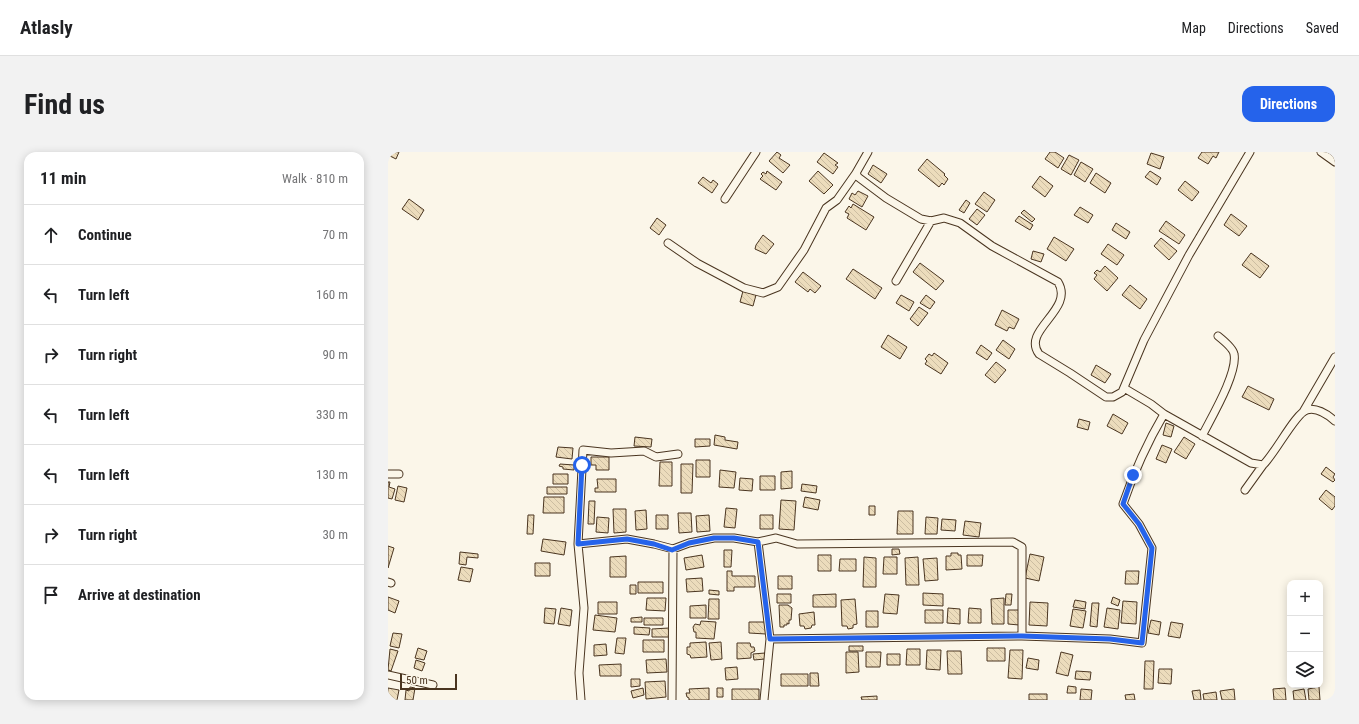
<!DOCTYPE html>
<html lang="en">
<head>
<meta charset="utf-8">
<style>
	:root { --surface:#fff; --page:#f2f2f2; --text:#202124; --muted:#757577; --line:#e0e0e0; --accent:#2563eb }
	body { margin:0; font-family:"Roboto Condensed",sans-serif; background:var(--page); color:var(--text) }
	.controls { position:absolute; right:12px; bottom:12px; display:grid; overflow:hidden; border-radius:8px; box-shadow:0 2px 10px #0003 }
	.controls button { width:36px; height:36px; display:grid; place-items:center; padding:0; border:0; border-bottom:1px solid var(--line); background:var(--surface); color:var(--text); font:20px sans-serif }
	.scale { position:absolute; left:12px; bottom:10px; width:57px; box-sizing:border-box; padding-left:4px; border:2px solid #4a3520; border-top:0; font-size:11px; line-height:14px; white-space:nowrap; color:#4a3520; -webkit-text-stroke:3px #fbf6e9; paint-order:stroke }
	.stop { position:absolute; width:12px; height:12px; margin:-9px; border:3px solid #2563eb; border-radius:50%; background:#fff }
	.stop.end { background:#2563eb; border-color:#fff; box-shadow:0 1px 4px #0008 }
	.list { margin:0; padding:0; list-style:none }
	h2 { display:flex; justify-content:space-between; align-items:center; height:52px; margin:0; padding:0 16px; font-size:17px }
	h2 small { font-size:13px; font-weight:400; color:var(--muted) }
	.list li { display:grid; grid-template-columns:26px 1fr auto; gap:12px; align-items:center; box-sizing:border-box; height:60px; padding:0 16px; border-top:1px solid var(--line) }
	.list b { display:block; font-size:15px; white-space:nowrap }
	.list em { font-size:13px; font-style:normal; color:var(--muted) }
	.icon { flex:none; width:22px; height:22px; fill:none; stroke:currentColor; stroke-width:2; stroke-linecap:round; stroke-linejoin:round }
	.map { position:relative; flex:none; width:947px; height:548px; overflow:hidden; border-radius:12px }
	header { display:flex; align-items:center; gap:24px; box-sizing:border-box; height:56px; padding:0 20px; background:var(--surface); border-bottom:1px solid var(--line) }
	header strong { font-size:19px }
	nav { display:flex; gap:22px; margin-inline-start:auto; font-size:14px }
	.intro { display:flex; align-items:center; justify-content:space-between; box-sizing:border-box; height:96px; padding:0 24px }
	h1 { margin:0; font-size:28px }
	.button { padding:10px 18px; border-radius:12px; background:var(--accent); color:#fff; font-size:14px; font-weight:700 }
	main { display:flex; gap:24px; padding:0 24px }
	aside { flex:1; background:var(--surface); border-radius:12px; box-shadow:0 2px 10px #0003 }
	.map>svg:first-child { display:block }
	.building { fill:url(#building-back-hatch); stroke:#4a3520 }
	.lines { fill:none; stroke-linecap:round; stroke-linejoin:round }
	.street-casing { stroke:#4a3520; stroke-width:9 }
	.street { stroke:#fbf6e9; stroke-width:7 }
	.route { stroke:#2563eb; stroke-width:5 }
</style>
</head>
<body>
<header>
<strong>Atlasly</strong>
<nav><a>Map</a><a>Directions</a><a>Saved</a></nav>
</header>
<div class="intro"><h1>Find us</h1><a class="button">Directions</a></div>
<main>
<aside>
<h2>11 min<small>Walk · 810 m</small></h2>
<ul class="list">
<li><svg class="icon" aria-label="ahead" viewBox="0 0 24 24"><path d="M12 20V5M6 11l6-6 6 6"/></svg><div><b>Continue</b></div><em>70 m</em></li>
<li><svg class="icon" aria-label="left" viewBox="0 0 24 24"><path d="M17 20v-9H6M10 6l-5 5 5 5"/></svg><div><b>Turn left</b></div><em>160 m</em></li>
<li><svg class="icon" aria-label="right" viewBox="0 0 24 24"><path d="M7 20v-9h11M14 6l5 5-5 5"/></svg><div><b>Turn right</b></div><em>90 m</em></li>
<li><svg class="icon" aria-label="left" viewBox="0 0 24 24"><path d="M17 20v-9H6M10 6l-5 5 5 5"/></svg><div><b>Turn left</b></div><em>330 m</em></li>
<li><svg class="icon" aria-label="left" viewBox="0 0 24 24"><path d="M17 20v-9H6M10 6l-5 5 5 5"/></svg><div><b>Turn left</b></div><em>130 m</em></li>
<li><svg class="icon" aria-label="right" viewBox="0 0 24 24"><path d="M7 20v-9h11M14 6l5 5-5 5"/></svg><div><b>Turn right</b></div><em>30 m</em></li>
<li><svg class="icon" aria-label="arrive" viewBox="0 0 24 24"><path d="M6 21V4h12l-3 4 3 4H6"/></svg><div><b>Arrive at destination</b></div></li>
</ul>
</aside>
<div class="map">
<svg width="947" height="548" viewBox="0 0 947 548">
	<defs>
		<pattern id="building-back-hatch" width="6" height="6" patternUnits="userSpaceOnUse"><rect width="6" height="6" fill="#ecdcbc"/><path d="M-1 5l2 2M0 0l6 6M5-1l2 2" fill="none" stroke="#ccbda1"/></pattern>
	</defs>
	<rect width="100%" height="100%" fill="#fbf6e9"/>
	<path class="building" d="M0,0h11l-3,7 -8,-4z
		M389,0l4,3 -2,3 11,7 -7,8 -14,-12z
		M662,0h5l9,6 -6,10 -13,-9z
		M814,0h17l-3,6 -3,-2 -5,8 -10,-6z
		M436,1l14,10 -3,2 3,2 -5,7 -16,-12z
		M763,1l13,4 -4,12 -13,-5z
		M681,3l10,5 -8,15 -10,-6z
		M539,7l18,15 -1,1 4,4 -4,6 -2,-2 -3,4 -21,-17z
		M693,10l12,7 -8,13 -11,-7z
		M485,13l14,9 -6,9 -13,-9z
		M379,19l15,11 -6,8 -16,-11 3,-3 -2,-2 2,-2 3,2z
		M430,19l15,14 -9,9 -15,-13z
		M762,19l11,7 -4,7 -12,-8z
		M708,21l15,10 -6,10 -15,-10z
		M652,24l13,10 -8,11 -13,-10z
		M315,25l8,6 2,-3 5,4 -6,9 -14,-10z
		M797,29l14,11 -7,9 -14,-11z
		M470,39l10,5 -6,11 -13,-8 3,-6 3,2z
		M596,40l11,8 -8,12 -12,-8z
		M21,47l15,11 -6,10 -16,-11z
		M578,48l4,3 -6,10 -5,-3z
		M465,52l21,13 -8,13 -19,-12 2,-4 -4,-2 4,-6 2,2z
		M692,55l13,8 -5,8 -14,-8z
		M589,57l8,6 -8,10 -8,-6z
		M636,58l11,9 -3,3 -11,-9z
		M843,62l16,12 -8,10 -15,-11z
		M631,64l14,9 -3,5 -15,-9z
		M269,66l9,7 -7,10 -9,-7z
		M778,69l19,14 -6,9 -20,-13z
		M728,71l14,9 -4,7 -14,-9z
		M375,83l11,9 -8,10 -11,-5 1,-4z
		M666,85l20,12 -8,12 -19,-12z
		M773,86l16,13 -8,9 -15,-14z
		M720,92l16,11 -7,10 -16,-11z
		M645,99l11,3 -3,8 -10,-3z
		M863,101l18,13 -9,12 -18,-13z
		M532,111l24,18 -8,9 -23,-18z
		M717,114l13,12 -11,13 -13,-12 3,-4 -3,-2 3,-3 3,2z
		M465,117l29,19 -7,11 -29,-20z
		M415,120l18,14 -6,7 -5,-4 -2,3 -13,-10z
		M742,133l17,14 -7,10 -18,-14z
		M355,139l13,4 -3,11 -13,-4z
		M513,143l13,7 -5,9 -13,-8z
		M538,143l9,7 -5,7 -10,-6z
		M531,155l9,6 -10,13 -8,-7z
		M614,158l17,9 -5,10 -5,-2 -2,4 -12,-6z
		M500,183l19,12 -7,12 -19,-12z
		M615,188l12,9 -6,10 -13,-9z
		M593,193l11,8 -5,7 -11,-7z
		M546,201l14,10 -7,11 -16,-10 2,-3 -2,-2 4,-5 3,2z
		M608,210l10,8 -11,13 -10,-8z
		M708,213l15,9 -6,9 -14,-8z
		M860,234l26,13 -5,11 -27,-13z
		M725,262l15,9 -6,11 -15,-8z
		M691,267l11,3 -2,8 -11,-3z
		M778,271l8,3 -3,11 -8,-2z
		M327,283l10,2v3l13,2 -1,7 -23,-4z
		M247,285l17,2 -1,8 -17,-1z
		M796,285l11,7 -9,15 -12,-7z
		M307,287h15v7l-15,1z
		M774,293l10,4 -6,14 -10,-4z
		M170,295l15,1 -1,11 -16,-2z
		M203,305h18v13h-13v-5h-5z
		M308,308h14v17h-14z
		M272,310h12v24h-13z
		M172,312l14,1v5l-11,-1v-2l-4,-1z
		M293,312h12l-1,29h-11z
		M938,315l9,7 -2,3 2,3 -2,2 -12,-8z
		M332,318l16,2 -2,16 -15,-1z
		M404,319v17l-11,1v-17z
		M165,322h15v10h-15z
		M372,324h15v14h-15z
		M352,326l13,1 -1,12 -13,-1z
		M209,327h19v13h-21v-4h3z
		M0,330h2l-1,5 6,2 -3,10 -4,-1z
		M414,332l15,2 -1,7 -15,-2z
		M10,334l9,2 -3,14 -9,-2z
		M159,335h20v7h-20z
		M938,338l9,7v9l-3,4 -13,-11z
		M156,345h20v16h-21z
		M417,345l15,3 -2,10 -15,-3z
		M393,348l15,1 -2,29 -15,-1z
		M201,349h6l-1,23h-6z
		M481,354h6v9h-6z
		M338,356l11,1 -2,19 -11,-1z
		M225,357h13v23l-12,1z
		M258,358l1,19 -11,1 -1,-19z
		M510,359h15v23h-16z
		M290,361h13l1,19 -13,1z
		M140,363h6l-1,19h-6z
		M268,363h12v14h-12z
		M321,363l1,16 -13,1 -1,-16z
		M372,363h13v14h-13z
		M209,365l12,1 -1,15 -12,-1z
		M538,365l12,1 -1,16h-12z
		M554,367l14,1 -1,11 -14,-1z
		M577,369l16,2 -2,14 -16,-2z
		M155,387l23,3 -2,13 -23,-4z
		M0,394l6,2 -6,20z
		M504,397h7l1,5 -8,1z
		M336,398h8l-1,17h-7z
		M72,400l18,2v4l-11,-1 -1,8 -7,-1z
		M563,401h7v2h3l1,14 -16,1v-14h5z
		M642,402l14,3 -5,24 -14,-3z
		M314,403l2,12 -18,3 -2,-12z
		M430,403h13v16h-13z
		M579,403h16l-1,11h-15z
		M238,404v21h-16v-20z
		M476,405l12,1v29h-13z
		M496,405h13v17h-14z
		M530,405l1,28h-13l-1,-27z
		M549,406l1,22 -13,1 -2,-22z
		M452,407h16v12h-17z
		M147,411h15v13h-15z
		M73,415l12,2 -3,13 -12,-2z
		M339,419h5v5h23v11h-21v4h-7z
		M738,419h13l-1,13h-13z
		M390,424h14v13h-14z
		M314,426l1,13 -16,1 -1,-13z
		M250,430h25v11h-25z
		M242,433h6v9h-6z
		M321,438l10,1v4l-10,-1z
		M535,441l20,1v12l-20,-1z
		M389,442h14v9h-14z
		M448,442v13h-23v-12z
		M497,442l14,1 -2,19 -14,-1z
		M618,442h6l-1,11h-6z
		M0,445l11,4 -4,12 -7,-3z
		M725,445l7,3 -2,6 -7,-3z
		M259,446h19l-1,13 -19,-1z
		M616,446v26h-12l-1,-25z
		M321,447h10v20h-11z
		M467,447l2,25 -4,1v3l-5,1 -1,-3h-5l-1,-26z
		M687,448l11,2 -1,7 -12,-2z
		M735,449l14,1 -1,22 -15,-1z
		M210,450h19v12h-19z
		M642,450l18,1 -1,23 -18,-1z
		M704,451h7l-2,24 -7,-1z
		M318,453v13h-16v-12z
		M391,453h9l4,3 -1,12h-2v4l-2,-1v2h-3v2h-4z
		M157,456l11,1 -2,15 -10,-1z
		M173,456l11,2 -2,16 -12,-2z
		M560,456l12,1v15l-13,-1z
		M581,456l12,1v14h-13z
		M719,456l13,2 -2,19 -14,-2z
		M685,457l13,2 -3,17 -13,-2z
		M537,458h18v13h-18z
		M620,458h12l-1,15 -11,-1z
		M478,459h12v16h-12z
		M426,460l1,13h-3l-1,3 -6,1 -1,-3h-4l-1,-12z
		M207,463l22,3 -2,14 -22,-2z
		M254,465v5h-11v-4z
		M256,466h19v7h-19z
		M763,468l10,2 -2,13 -11,-2z
		M313,469l15,1 -2,17 -18,-1v-6h-2l-1,-5 2,-3 5,1z
		M361,470h17v12l-17,-1z
		M783,470l12,2 -3,14 -12,-2z
		M246,475l16,1 -1,7 -15,-1z
		M281,476v9h-17v-8z
		M5,481l9,1 -3,14 -9,-2z
		M229,486h9l-2,16 -9,-1z
		M255,488h21v12h-21z
		M318,490l1,15 -16,1 -1,-3 -3,-1v-7h3v-4z
		M333,490l1,17 -11,1 -2,-17z
		M349,491h13l1,4h3l1,4 -4,2v5l-14,1z
		M218,492l1,11 -13,1v-11z
		M461,494h14v5h-14z
		M30,496l9,3 -3,9 -9,-2z
		M599,496h18v13h-18z
		M2,497l8,2 -7,20 -3,-1z
		M519,497h13v16h-14z
		M539,498h14l-1,20 -14,-1z
		M622,498h13l-1,29 -14,-1z
		M559,499h14l1,23h-14z
		M458,500h12l1,20 -13,1z
		M478,500h15l-1,15h-14z
		M673,500l12,3 -5,21 -12,-3z
		M377,501v6l-11,1 -1,-6z
		M499,502h13v11h-13z
		M640,506l11,2 -1,10 -12,-2z
		M278,507l1,13 -20,1 -1,-13z
		M28,508l9,3 -3,8 -8,-3z
		M757,509h9l-1,28h-9z
		M233,512v12h-21l-1,-11z
		M349,515l1,12 -12,1 -1,-12z
		M771,517h13l-1,15 -13,-1z
		M688,519l15,1 -1,8 -15,-1z
		M422,521h8l1,13h-9z
		M393,522h27v12h-27z
		M243,527h9v7l-9,1z
		M277,529l1,16 -20,2 -1,-17z
		M680,534l8,1v6h-9z
		M22,535l5,1 -2,12h-8l1,-10 3,1z
		M931,535l1,13h-11l-1,-11z
		M0,536l11,2 -2,10h-9z
		M255,536l1,7 -11,3 -2,-7z
		M321,536v12h-20v-2l-2,-1 -1,-4h4l-1,-4z
		M329,536h6v9h-6z
		M897,536l1,12h-12l-1,-11z
		M344,537h27v11h-27z
		M693,537l11,1 -1,10h-11z
		M846,537l1,11h-13l-2,-9z
		M916,537l2,11h-12l-1,-9z
		M812,538l1,10h-7l-2,-9z
		M828,540l1,8h-13l-1,-6z
		M641,542h18v6h-18z
		M746,542l1,6h-9l-1,-5z
		M489,544v4h-15l-1,-3z"/>
	<g class="lines">
		<defs>
			<path id="street" d="M480,0l-12,21 2,4 28,21 35,21 10,2 13,-3 16,5 32,23 66,36c17,28 -37,48 -19,72l31,19 36,24h7l9,-5 22,-52 45,-85 61,-103
				M933,0l14,10
				M337,47l31,-47
				M280,91l29,20 47,25 19,5 15,-6 26,-37 22,-42 11,-8 19,-27
				M508,129l35,-60
				M915,260l32,-55
				M776,262l87,49 12,2c12,-11 33,-53 44,-55 10,-3 21,5 28,11
				M814,284c9,-18 36,-63 32,-82 -1,-6 -11,-14 -16,-18
				M0,322h11
				M857,338l18,-25
				M370,390l12,97 -6,61
				M190,392l5,-94 28,3 33,-2 12,6 22,-3
				M0,430l3,1
				M382,487l252,-3 88,3 32,4 10,-95 -13,-24 -16,-20c11,-32 24,-61 41,-90l-13,-10 -27,-16
				M0,523l45,10
				M193,548l-2,-27 5,-65 -6,-64 49,-5 27,5 19,5 16,-6 25,-5h20l24,4 18,-4 21,6 216,-2 9,5v89
				M284,548l1,-151"/>
		</defs>
		<use href="#street" class="street-casing"/>
		<use href="#street" class="street"/>
	</g>
	<g class="lines">
		<path class="route" d="M194,313l-4,79 49,-5 27,5 18,6 17,-7 25,-5h20l24,4 12,97 252,-3 88,3 32,4 10,-95 -13,-24 -16,-20 10,-29"/>
	</g>
</svg>
<div class="controls">
<button>+</button>
<button>−</button>
<button><svg class="icon" aria-label="layers" viewBox="0 0 24 24"><path d="M12 4l9 5-9 5-9-5zM3 14l9 5 9-5"/></svg></button>
</div>
<div class="scale">50 m</div>
<div class="stop" style="left:194px;top:313px"></div>
<div class="stop end" style="left:745px;top:323px"></div>
</div>
</main>
</body>
</html>
